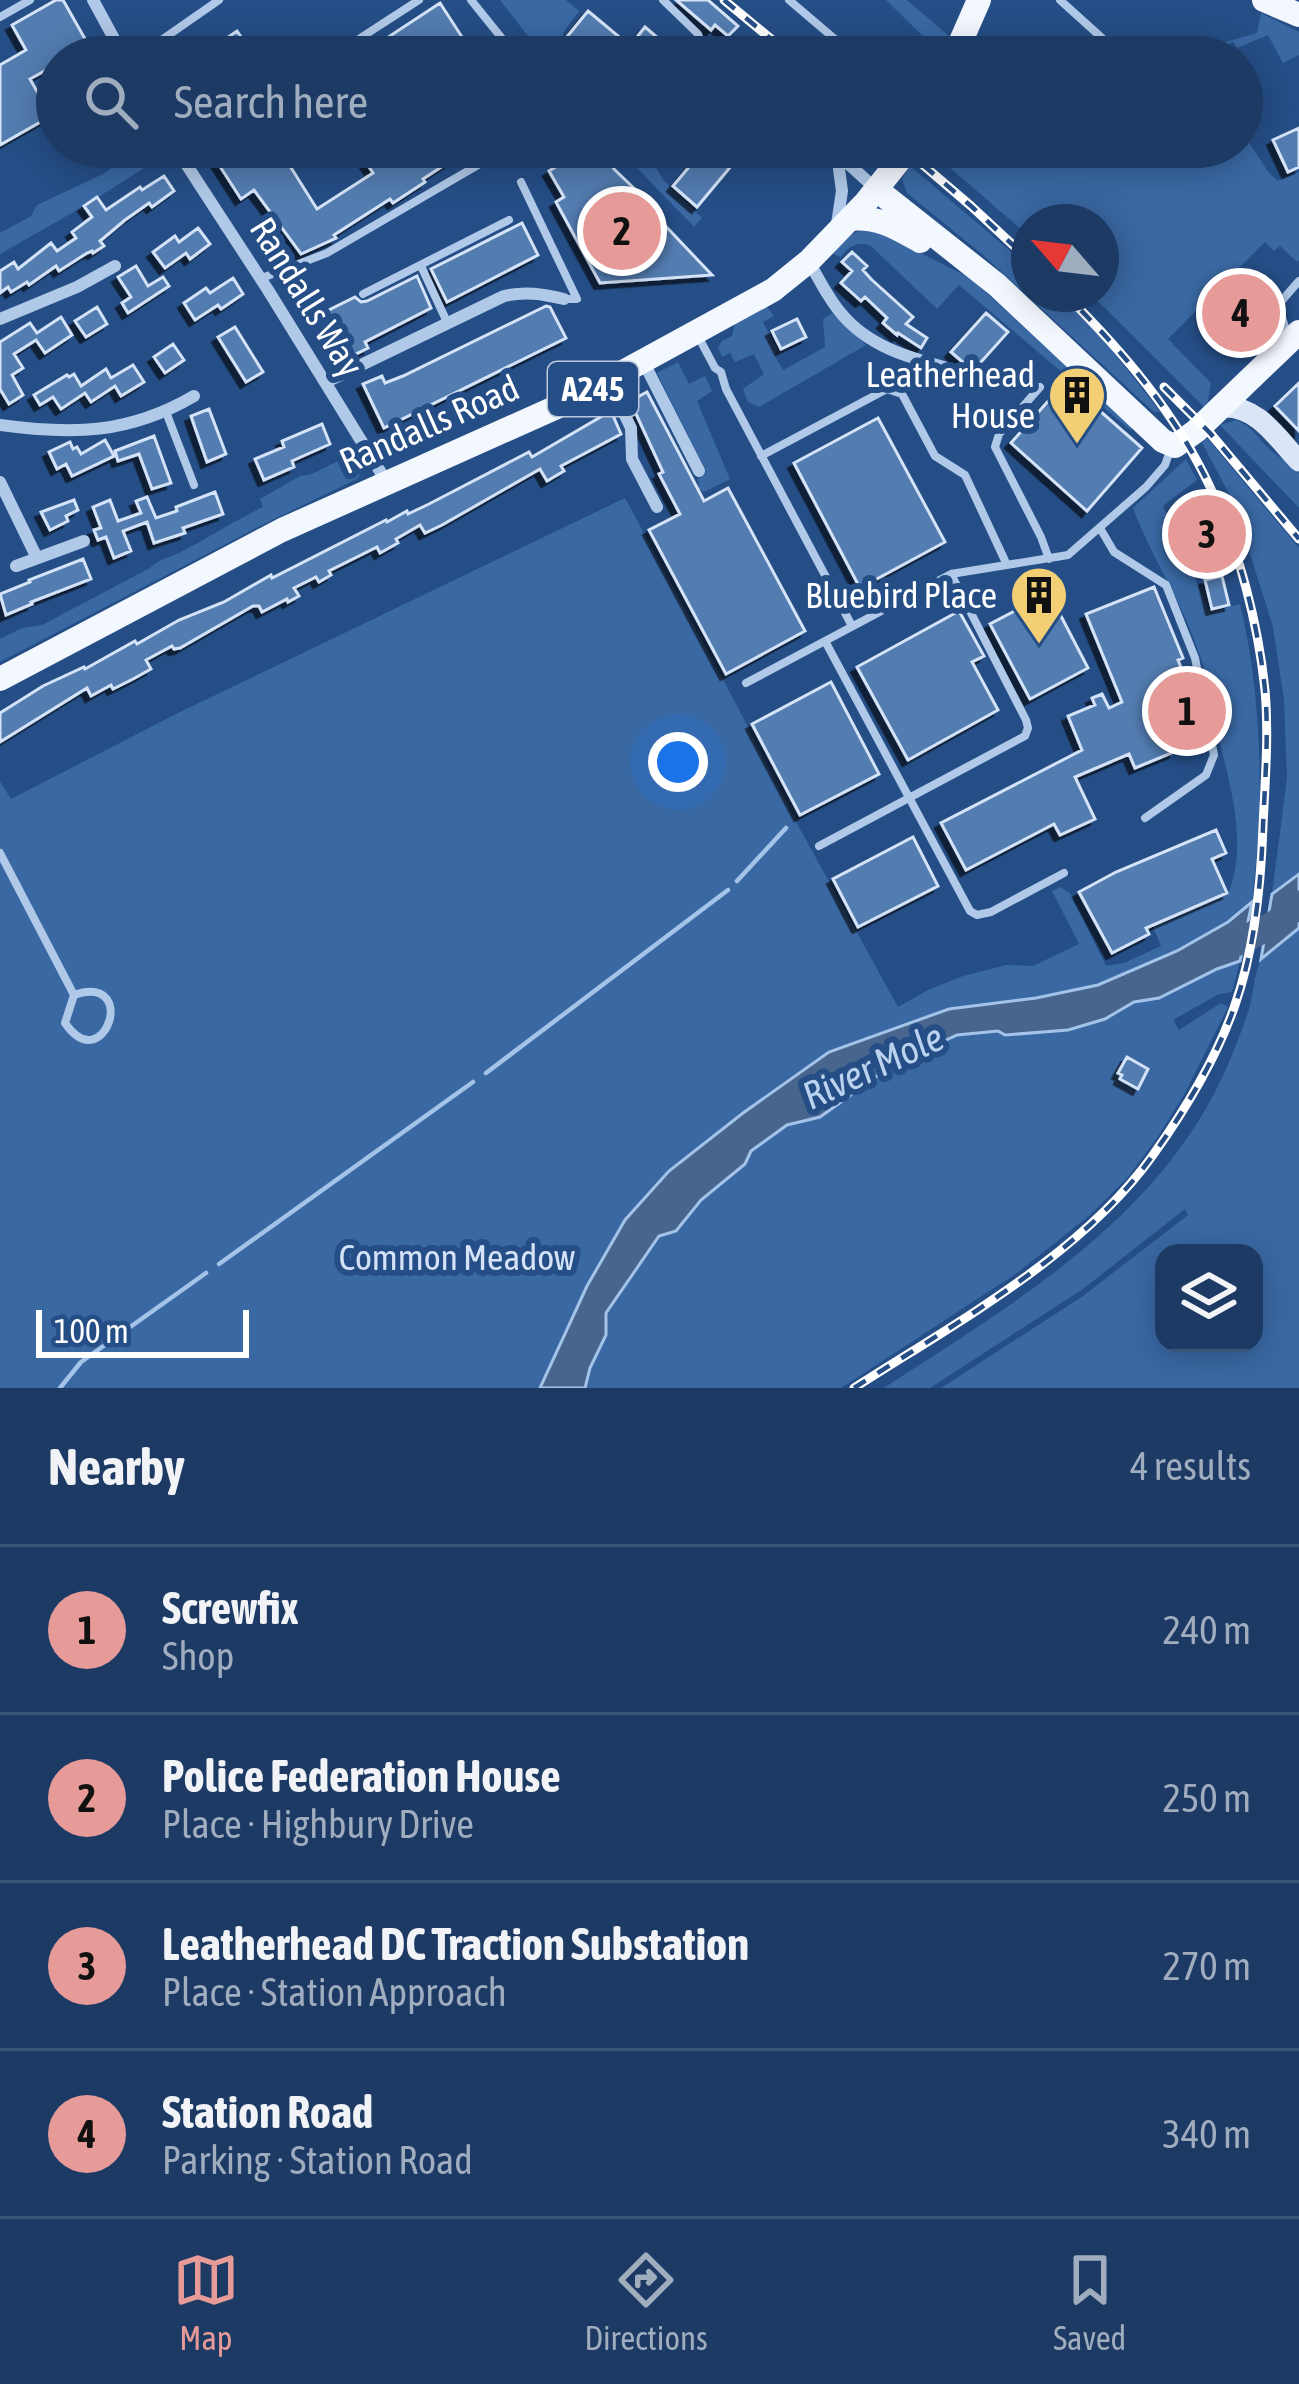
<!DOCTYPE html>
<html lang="en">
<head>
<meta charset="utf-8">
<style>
	:root { --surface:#1c3a64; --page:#29456d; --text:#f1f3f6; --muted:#a0adbf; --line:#3a5478; --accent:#e69b98 }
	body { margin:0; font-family:"Asap Condensed",sans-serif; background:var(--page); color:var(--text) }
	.controls { position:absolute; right:36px; bottom:36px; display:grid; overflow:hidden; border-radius:24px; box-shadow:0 6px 30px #0003 }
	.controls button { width:108px; height:108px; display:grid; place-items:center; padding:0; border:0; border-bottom:3px solid var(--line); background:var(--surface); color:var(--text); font:60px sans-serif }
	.compass { position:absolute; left:1011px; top:204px; width:108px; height:108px; border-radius:50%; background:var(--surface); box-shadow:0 6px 30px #0003; rotate:298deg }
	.scale { position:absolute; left:36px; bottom:30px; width:213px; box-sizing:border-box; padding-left:12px; border:6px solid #fff; border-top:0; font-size:33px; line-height:42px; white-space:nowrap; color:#fff; -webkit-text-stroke:9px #254e86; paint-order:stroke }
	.you { position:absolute; left:678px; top:762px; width:42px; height:42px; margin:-30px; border:9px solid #fff; border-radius:50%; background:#1a73e8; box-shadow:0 0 0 18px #1a73e833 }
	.badge { display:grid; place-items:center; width:78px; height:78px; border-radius:50%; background:var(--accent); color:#111; font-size:39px; font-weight:700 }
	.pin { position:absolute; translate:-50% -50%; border:6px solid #fff; box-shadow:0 3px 12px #0006 }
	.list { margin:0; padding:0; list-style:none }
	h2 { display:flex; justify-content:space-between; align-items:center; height:156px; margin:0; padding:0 48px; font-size:51px }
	h2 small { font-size:39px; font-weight:400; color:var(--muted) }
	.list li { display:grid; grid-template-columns:78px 1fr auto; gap:36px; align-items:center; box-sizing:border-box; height:168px; padding:0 48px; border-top:3px solid var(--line) }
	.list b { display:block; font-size:45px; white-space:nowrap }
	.list p { margin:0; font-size:39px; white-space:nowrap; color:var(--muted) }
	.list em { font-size:39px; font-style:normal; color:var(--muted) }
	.icon { flex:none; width:66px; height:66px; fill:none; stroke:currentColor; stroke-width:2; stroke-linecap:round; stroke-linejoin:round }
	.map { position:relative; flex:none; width:1299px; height:1388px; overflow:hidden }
	.search { position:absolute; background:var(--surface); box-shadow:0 6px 30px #0003; left:36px; right:36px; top:36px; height:132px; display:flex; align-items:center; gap:30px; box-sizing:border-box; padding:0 42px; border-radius:66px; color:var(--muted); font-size:45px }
	.sheet { height:828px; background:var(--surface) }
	nav { display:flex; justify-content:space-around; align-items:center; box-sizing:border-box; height:168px; border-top:3px solid var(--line); background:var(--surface); font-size:33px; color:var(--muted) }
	nav a { display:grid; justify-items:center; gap:6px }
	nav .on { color:var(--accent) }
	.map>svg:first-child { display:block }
	.green { fill:#3a68a3; fill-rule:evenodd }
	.water { fill:#47658d; stroke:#a4c3e9; stroke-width:3 }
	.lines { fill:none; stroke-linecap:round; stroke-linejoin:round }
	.stream { stroke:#a4c3e9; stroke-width:4.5 }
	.river { stroke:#47658d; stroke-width:27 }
	.building { fill:#527bb0; stroke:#d4e3f7; stroke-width:3; filter:url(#shadow) }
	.service { stroke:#b0c9e8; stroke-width:8 }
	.minor { stroke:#b0c9e8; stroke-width:12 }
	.secondary { stroke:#dae6f7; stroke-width:21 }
	.primary { stroke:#f3f7fe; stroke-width:24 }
	.rail-casing { stroke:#fff; stroke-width:9 }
	.rail { stroke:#254e86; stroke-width:4.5; stroke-dasharray:14; stroke-linecap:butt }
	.labels { text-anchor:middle; stroke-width:12; stroke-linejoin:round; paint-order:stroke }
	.shield { fill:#254e86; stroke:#becadb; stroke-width:3 }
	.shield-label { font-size:33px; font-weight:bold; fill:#fff }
	.street-label { font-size:36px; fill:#fff; stroke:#254e86 }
	.poi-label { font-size:36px; fill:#fff; stroke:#254e86; text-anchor:end }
	.park-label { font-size:36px; fill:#d4e3f7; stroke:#254e86 }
	.water-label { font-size:39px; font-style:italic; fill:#bcd3f0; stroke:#254e86 }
</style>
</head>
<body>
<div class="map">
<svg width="1299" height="1388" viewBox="0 0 1299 1388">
	<defs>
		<filter id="shadow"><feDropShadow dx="-5.5" dy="5.5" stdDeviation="0" flood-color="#0009"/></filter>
	</defs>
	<rect width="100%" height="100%" fill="#254e86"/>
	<path class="green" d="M500,0h66l13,11 -16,22v6l20,18h-39z
		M886,0h21l43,37 -8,20h-25l10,-17z
		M1261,13l38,19v23l-16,8 -15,-28 -31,13 -4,-6 -30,13 -3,-6 57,-16z
		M1242,132l27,41 9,8 21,-9v88l-2,2 -17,-16 -6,5 -9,-9 -97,97 43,44 -3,18 -4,6 -113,-113h10v-72h-72v14l-94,-81 3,-4 -5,-4h309z
		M160,147l5,8 -81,51 -84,48v-21l31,-17 6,-11 66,-31 24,-16 -2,-10z
		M617,147h26l21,34 38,37 -8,9z
		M910,166l119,101v27h30c38,36 69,76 101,118h-6l-172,-158 -75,-61 -5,-14z
		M869,227l101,51 164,149 -4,3 -171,-145 -22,24 -66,-63c-12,-6 -23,0 -30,11l-8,-3 8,-15z
		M765,304l9,12 -11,6 14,27 -2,7 8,14 42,-23 -2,-28 9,-6 34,32 -107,62 -11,-5 -5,-13 21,-15 -10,-20 -19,8 -5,-9 -8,4 -4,-9 4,-7 10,-5 4,-17z
		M678,362l11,22 16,-8 7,15 -15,10 33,78 -26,13 -5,-3 -1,-10 8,-7 -49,-99z
		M1236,420c19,7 24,23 39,34 9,6 16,10 24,19v35l-79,-83z
		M1207,438l92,110v326l-27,20 15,-116 -3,-78 -11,-73 -39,-124 -32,-60z
		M357,455l8,6v8l-8,10 -93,45 -264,138v-23l22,-11 20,-3 108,-57c10,-10 22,-11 35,-18 26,-14 51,-30 78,-43l-3,-8 40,-23 12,-2 36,-18z
		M1186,459l11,21 -34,26 47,106 30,-8c23,96 24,200 12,298l-24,20 -51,29 -79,34 -62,13 -87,11 -120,43 -86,61 -74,58 -82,115 -47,102h-540v-607l11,18 165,-85 449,-216 109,202 66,129 98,178 30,-17 35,-14 43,-11 27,1 46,-22 -27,-53 8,-4 10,6 36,73 18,-3 37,-17 -8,-19 75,-33c22,-53 -1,-118 -13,-172 -5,-24 -8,-49 -17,-72 -17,-50 -47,-93 -65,-142z
		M1299,928v460h-358l142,-92 105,-81 -3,-6 -102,80 -153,99h-46c117,-77 241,-148 317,-271 20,-33 36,-71 48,-108 5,-15 5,-40 14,-52 9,-11 25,-20 36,-29zM1164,1253h90v90h-90z
		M1240,961l-8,31 -13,2 -46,26 6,10 42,-27 7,4 -43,86 -26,42 -31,42 -38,38 -73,58 -176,115h-256l5,-20 16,-32v-23l53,-77 17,-6 25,-30 43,-36 7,-13 36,-26 33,-8 71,-51 66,-31 41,-4 7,4 63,-5 37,-11 29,-17 25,-4 58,-29z"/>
	<path class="water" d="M1299,874v54l-38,31 11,-65z
		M1252,902l-12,59 -23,8 -58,29 -25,4 -29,17 -37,11 -63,5 -7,-4 -41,4 -66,31 -71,51 -33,8 -36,26 -6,13 -44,36 -25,31 -17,5 -53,77v22l-16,33 -5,20h-45l47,-102 38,-66 44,-49 74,-58 86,-61 120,-43 87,-11 62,-13 79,-34 51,-29z"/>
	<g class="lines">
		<path class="stream" d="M737,881l49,-53
			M486,1073l242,-183
			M219,1264l254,-182
			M60,1388l21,-26 125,-89"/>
		<path class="river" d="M1215,953l60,-29 24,-20"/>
	</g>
	<path class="building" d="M56,0h7l26,46 -19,11h-13v7l-27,15 21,37 -51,29v-80l26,-15 -14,-25z
		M676,0h32l30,26 -10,10 -13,-11 -4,5z
		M440,3l24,37 -16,11 4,6h-94z
		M588,11l42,35 15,-19 28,24 -5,6h-79l-23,-19z
		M237,31l18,26h-56z
		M1299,128v39l-11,5 -15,-32z
		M222,147h56l39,62 56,-36 -17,-26h45l5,8 12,-8h54l-49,32 2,3 -32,21 -3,-4 -56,36 2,3 -35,16 -47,-64 -13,9 -29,-45z
		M572,147h29l13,22 27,26 -3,2 74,78 -112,8 -44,-81 8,-5 -15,-26 21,-13 -4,-7z
		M679,147h68l-50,60 -24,-21 22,-26z
		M164,176l10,15 -22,16 -3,-4 -24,17 -25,21 4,5 -11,7 -1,-2 -5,2 -28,18 -3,-5 -27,19 -2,-3 -16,10 -3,-5 -8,6v-22l14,-9 4,7 33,-26 6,8 19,-13 -4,-6 20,-15 -8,-11 13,-9 9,13 34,-23 2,3z
		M522,223l16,32 -91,47 -16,-33z
		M198,228l12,16 -20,15 -4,-6 -21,15 -12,-16 22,-16 4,6z
		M852,252l15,14 -4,4 8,9 42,38 -7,7 21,14 -6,10 -23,-15 -1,2 -14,-12 4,-5 -22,-21 -4,4 -20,-18 11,-12 -10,-9z
		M136,266l12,20 15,-9 6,9 -41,27 -6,-10 9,-6 -13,-20z
		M417,276l14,32 -66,34 3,6 -20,10 -7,-13 -3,2 -17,-33 34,-17 6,5 6,-1z
		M233,278l10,16 -22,15 -3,-4 -23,15 -11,-17 22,-15 4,5z
		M546,306l4,1 16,31 -182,90 -21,-44 19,-8 3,7 18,-7z
		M97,307l10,17 -21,13 -11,-16z
		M986,313l22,19 -35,39 -22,-19z
		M61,317l11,18 -27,18 -9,-13 -22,14 9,14 -11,7 11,20 -14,9 -9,-15v-47l30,-19 7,10z
		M797,319l9,18 -25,12 -9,-18z
		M235,327l28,45 -17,10 -28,-45z
		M173,344l11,16 -19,13 -11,-16z
		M133,365l11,17 -23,14 -6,-10 -24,16 -6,-9 -24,16 -8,-12 -13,8 -6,-10 33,-20 2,2 5,-3 7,12 25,-17 5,9z
		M1066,381l76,67 -55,63 -76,-68z
		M1299,383v48l-24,-25z
		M647,392l57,109 24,-13 77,143 -79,43 -77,-144 31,-16 -21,-40 4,-2 -33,-71z
		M209,409l17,45 -19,8 -16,-46z
		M611,411l10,23 -60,32 3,5 -17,10 -7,-12 -98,56 -17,8 -5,-8 -24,14 2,4 -18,10 -3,-6 -48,24 2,4 -12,7 -3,-5 -22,11 5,8 -11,6 -1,-3 -25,13 -3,-6h-6l-73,42 -6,1 -2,-3 -26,14 5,9 -18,10 -20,10 -2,-4 -20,11 -4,-8 -87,54v-29l43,-27 41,-19 1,2 50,-28 2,3 42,-24 45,-18 47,-27 1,3 114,-58 1,2 20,-11 1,3 21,-10 100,-52 3,5z
		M878,418l67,124 -85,46 -66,-125z
		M322,424l8,20 -38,17 2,6 -30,13 -9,-21 29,-12 -2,-6z
		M154,436l17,47 -19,6 -13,-35 -21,7 -3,-10z
		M105,440l9,16 -42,20 -6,-12 -9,5 -8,-17 21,-10 3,7 4,-2 4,7z
		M215,492l8,22 -40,14 2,5 -31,10 -7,-21 -24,9 8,20 -17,7 -8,-21 -8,3 -4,-10 7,-2 -8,-21 17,-7 8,21 23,-8 -5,-12 11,-4 9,21 21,-7 -1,-4z
		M74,500l4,10 -12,6 2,5 -18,9 -9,-18z
		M83,559l8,20 -60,23 1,2 -26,11 -6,-21 30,-12 -1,-2z
		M1222,576l7,29 -17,4 -7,-29z
		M1154,587l29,71 -5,2 17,42 3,16 -22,10 4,10 -10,4 4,10 -39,16 -6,-14 -54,23 20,42 -35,16 -6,-11 -88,46 -25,-47 141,-73 -14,-34 27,-11 -3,-7 10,-4 7,14 13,-6 -36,-88z
		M1049,593l39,75 -58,31 -40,-75z
		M959,611l25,45 -12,6 26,48 -90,50 -51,-93z
		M831,682l48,92 -79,41 -48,-91z
		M1216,830l10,23 -14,6 15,34 -81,35 3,6 -37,19 -33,-61 37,-20z
		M913,837l25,49 -80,41 -25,-48z
		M1127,1057l21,12 -10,20 -18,-10 2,-4 -4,-2z"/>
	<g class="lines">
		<path class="service" d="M471,0l46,57
			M663,0l35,34 4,12
			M789,0l67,57
			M1060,0l52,47 19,10
			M0,17l30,-17
			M137,57l82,-57
			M331,57l88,-57
			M181,155l11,-8
			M774,156l4,-9
			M521,182l56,117h-12
			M421,266l26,56
			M262,278l65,-25 182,-106
			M363,294l146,-74
			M1288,336l-10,-31 21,-24
			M699,338l16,30 6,4 5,17 126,237
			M1040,387l-41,47 -4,13 46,90 8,22
			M166,412l28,73
			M761,456l126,-67 15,5 33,62 30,19 42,90
			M1100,528l14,24 52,33 29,73 19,97 -8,20 -61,43
			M825,641l145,270 7,4 14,-3 73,-39
			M746,683l205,-109 117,-19 78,-68 19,-22 6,-17
			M819,846l206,-110 3,-8 -2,-8 -75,-146
			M0,853l74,142 -9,28c39,57 75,-50 9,-28"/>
		<path class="minor" d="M93,0l31,57
			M693,57l10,-10h8l16,10
			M175,147l93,143 118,191
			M830,147l46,42
			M837,154l5,37 -5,33
			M809,262c10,17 19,36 31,50 28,35 70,46 111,57
			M0,319l77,-32 38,-21
			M643,361l56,110
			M608,380l23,48 1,31 25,48
			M326,382l178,-86c22,-5 38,-2 60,3
			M0,425c73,10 129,9 194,-29
			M0,482l37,76
			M16,566l68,-25"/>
		<path class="secondary" d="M1224,407c34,-1 53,31 75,54"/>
		<path class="primary" d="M1264,0l35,15
			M954,57l25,-57
			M877,190l120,95 166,156 12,5 21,-15 103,-99
			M850,219c28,-3 47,9 70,22
			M0,679l282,-149 286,-128 205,-112 36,-29 57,-59 44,-55"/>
		<defs>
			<path id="rail" d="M724,0l69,57
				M902,147l69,59 58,54
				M1164,387l46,46 89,106
				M854,1388c101,-65 228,-133 299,-233 32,-45 64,-98 82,-150 20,-57 26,-120 28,-179 2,-45 6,-91 2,-136 -7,-68 -26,-139 -54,-201 -35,-76 -88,-137 -146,-195"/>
		</defs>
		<use href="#rail" class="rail-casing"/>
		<use href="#rail" class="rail"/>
	</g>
	<defs>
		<symbol id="building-pin" viewBox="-11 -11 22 30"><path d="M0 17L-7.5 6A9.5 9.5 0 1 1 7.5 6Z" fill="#f2cf75" stroke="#254e86"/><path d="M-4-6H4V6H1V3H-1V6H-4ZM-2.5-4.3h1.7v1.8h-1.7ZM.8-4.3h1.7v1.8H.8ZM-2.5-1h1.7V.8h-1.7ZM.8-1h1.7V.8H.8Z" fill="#111"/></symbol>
	</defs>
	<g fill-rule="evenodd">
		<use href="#building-pin" x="1044" y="362" width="66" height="90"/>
		<use href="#building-pin" x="1006" y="562" width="66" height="90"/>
	</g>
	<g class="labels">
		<rect class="shield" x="548" y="362" width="90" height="54" rx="9"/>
		<g class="shield-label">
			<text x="593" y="401">A245</text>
		</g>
		<g class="street-label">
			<text transform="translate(307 297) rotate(58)" y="13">Randalls Way</text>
			<text transform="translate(429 424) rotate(-24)" y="13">Randalls Road</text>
		</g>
		<g class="poi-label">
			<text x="1035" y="387">Leatherhead<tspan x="1035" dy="41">House</tspan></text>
			<text x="997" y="608">Bluebird Place</text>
		</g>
		<g class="park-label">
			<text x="457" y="1270">Common Meadow</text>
		</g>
		<g class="water-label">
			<text transform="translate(873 1066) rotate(-25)" y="14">River Mole</text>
		</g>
	</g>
</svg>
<div class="controls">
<button><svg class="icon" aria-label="layers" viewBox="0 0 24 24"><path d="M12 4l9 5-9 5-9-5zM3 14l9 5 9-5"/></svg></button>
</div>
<svg class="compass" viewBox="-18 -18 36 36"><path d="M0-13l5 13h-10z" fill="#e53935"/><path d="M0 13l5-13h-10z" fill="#a0adbf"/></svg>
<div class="scale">100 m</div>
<div class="you"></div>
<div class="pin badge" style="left:1187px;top:711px">1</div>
<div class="pin badge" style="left:622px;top:231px">2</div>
<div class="pin badge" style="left:1207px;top:534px">3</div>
<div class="pin badge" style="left:1241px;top:313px">4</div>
<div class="search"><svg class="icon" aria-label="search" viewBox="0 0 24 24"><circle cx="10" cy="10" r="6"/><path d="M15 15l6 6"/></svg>Search here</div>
</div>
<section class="sheet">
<h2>Nearby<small>4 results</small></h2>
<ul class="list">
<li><span class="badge">1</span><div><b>Screwfix</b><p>Shop</p></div><em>240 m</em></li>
<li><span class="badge">2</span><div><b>Police Federation House</b><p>Place · Highbury Drive</p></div><em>250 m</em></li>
<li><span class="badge">3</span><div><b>Leatherhead DC Traction Substation</b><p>Place · Station Approach</p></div><em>270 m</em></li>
<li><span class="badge">4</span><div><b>Station Road</b><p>Parking · Station Road</p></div><em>340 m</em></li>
</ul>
</section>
<nav>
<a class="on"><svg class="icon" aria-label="map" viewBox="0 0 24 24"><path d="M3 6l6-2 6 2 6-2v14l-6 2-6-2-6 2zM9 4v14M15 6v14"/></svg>Map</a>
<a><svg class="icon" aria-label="directions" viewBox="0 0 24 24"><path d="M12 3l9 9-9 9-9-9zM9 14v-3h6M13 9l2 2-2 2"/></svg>Directions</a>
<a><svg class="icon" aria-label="saved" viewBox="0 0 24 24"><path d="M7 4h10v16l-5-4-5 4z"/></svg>Saved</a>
</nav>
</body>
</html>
